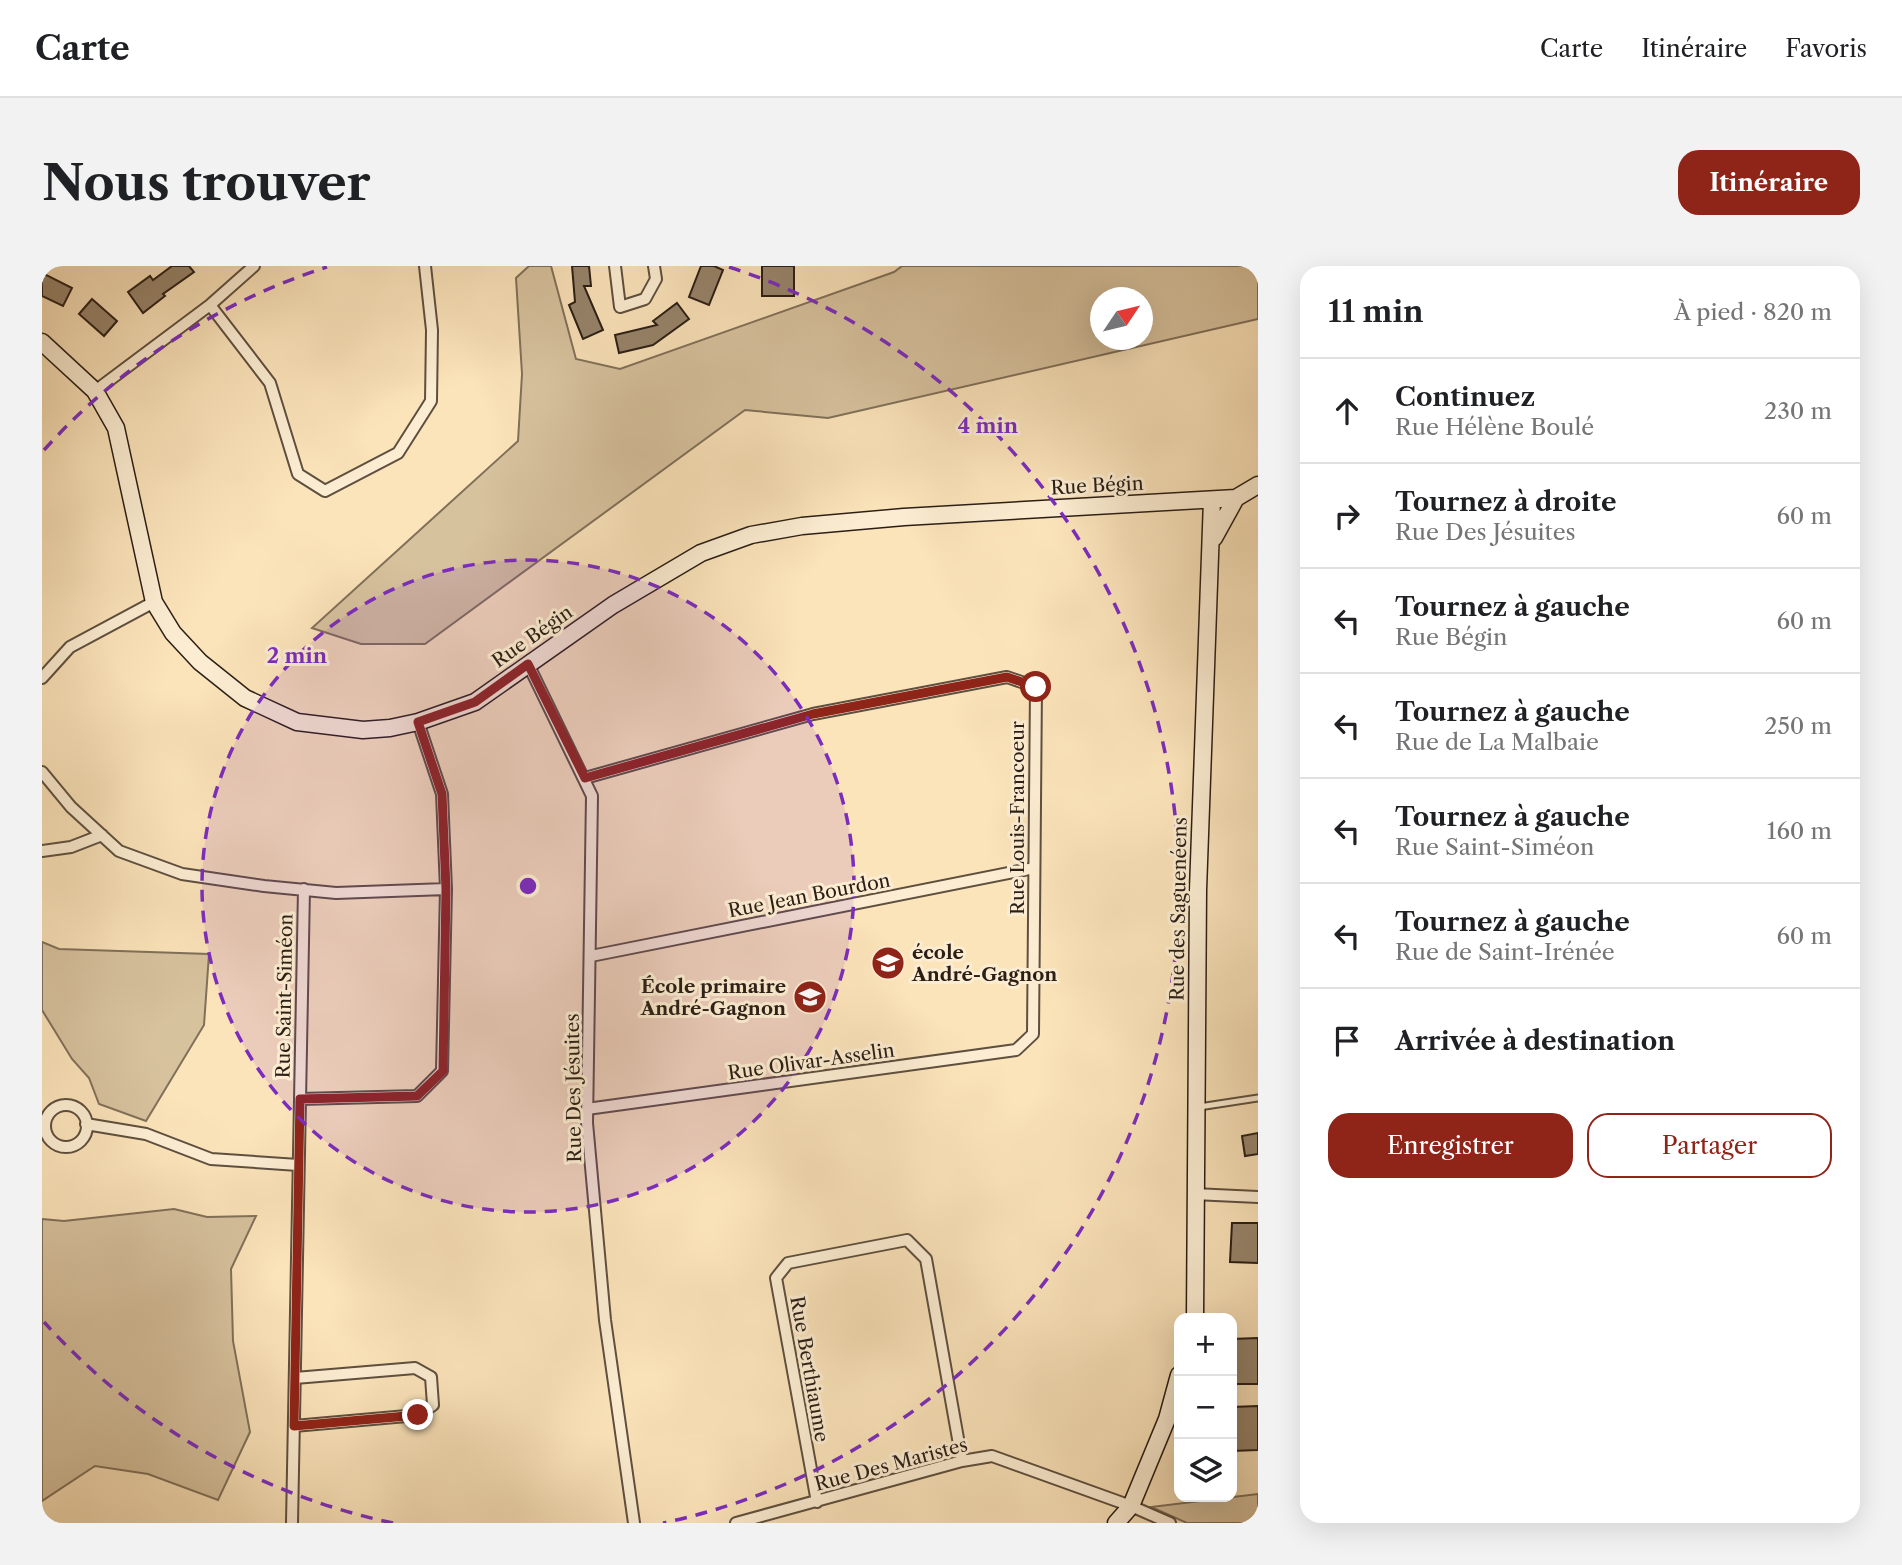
<!DOCTYPE html>
<html lang="fr">
<head>
<meta charset="utf-8">
<style>
	:root { --surface:#fff; --page:#f2f2f2; --text:#202124; --muted:#757577; --line:#e0e0e0; --accent:#8f2418 }
	body { margin:0; font-family:"Libre Caslon Text",serif; background:var(--page); color:var(--text) }
	.controls { position:absolute; right:21px; bottom:21px; display:grid; overflow:hidden; border-radius:14px; box-shadow:0 7px 28px #0002 }
	.controls button { width:63px; height:63px; display:grid; place-items:center; padding:0; border:0; border-bottom:2px solid var(--line); background:var(--surface); color:var(--text); font:35px sans-serif }
	.compass { position:absolute; left:1048px; top:21px; width:63px; height:63px; border-radius:50%; background:var(--surface); box-shadow:0 7px 28px #0002; rotate:55deg }
	.stop { position:absolute; width:21px; height:21px; margin:-16px; border:5px solid #8f2418; border-radius:50%; background:#fff }
	.stop.end { background:#8f2418; border-color:#fff; box-shadow:0 2px 7px #0008 }
	.list { margin:0; padding:0; list-style:none }
	h2 { display:flex; justify-content:space-between; align-items:center; height:91px; margin:0; padding:0 28px; font-size:30px }
	h2 small { font-size:23px; font-weight:400; color:var(--muted) }
	.list li { display:grid; grid-template-columns:46px 1fr auto; gap:21px; align-items:center; box-sizing:border-box; height:105px; padding:0 28px; border-top:2px solid var(--line) }
	.list b { display:block; font-size:26px; white-space:nowrap }
	.list p { margin:0; font-size:23px; white-space:nowrap; color:var(--muted) }
	.list em { font-size:23px; font-style:normal; color:var(--muted) }
	.actions { display:flex; gap:14px; padding:21px 28px }
	.actions a { flex:1; padding:16px 0; border:2px solid var(--accent); border-radius:21px; text-align:center; font-size:24px; color:var(--accent) }
	.actions .main { background:var(--accent); color:#fff }
	.icon { flex:none; width:38px; height:38px; fill:none; stroke:currentColor; stroke-width:2; stroke-linecap:round; stroke-linejoin:round }
	.map { position:relative; flex:none; width:1216px; height:1257px; overflow:hidden; border-radius:21px }
	header { display:flex; align-items:center; gap:42px; box-sizing:border-box; height:98px; padding:0 35px; background:var(--surface); border-bottom:2px solid var(--line) }
	header strong { font-size:33px }
	nav { display:flex; gap:38px; margin-inline-start:auto; font-size:24px }
	.intro { display:flex; align-items:center; justify-content:space-between; box-sizing:border-box; height:168px; padding:0 42px }
	h1 { margin:0; font-size:49px }
	.button { padding:18px 32px; border-radius:21px; background:var(--accent); color:#fff; font-size:24px; font-weight:700 }
	main { display:flex; gap:42px; padding:0 42px }
	aside { flex:1; background:var(--surface); border-radius:21px; box-shadow:0 7px 28px #0002 }
	.map>svg:first-child { display:block }
	.green { fill:#d7c29e; stroke:#80705a; stroke-width:2; fill-rule:evenodd }
	.building { fill:#97846b; stroke:#2a1e16; stroke-width:2 }
	.lines { fill:none; stroke-linecap:round; stroke-linejoin:round }
	.lane-casing { stroke:#5e4f3f; stroke-width:9 }
	.street-casing { stroke:#5e4f3f; stroke-width:14 }
	.secondary-casing { stroke:#2a1e16; stroke-width:19 }
	.lane { stroke:#fcedd2; stroke-width:5 }
	.street { stroke:#fcedd2; stroke-width:10 }
	.secondary { stroke:#fcedd2; stroke-width:16 }
	.route { stroke:#8f2418; stroke-width:9 }
	.ring { fill:none; stroke:#7b2cbf; stroke-width:3.5; stroke-dasharray:12 9 }
	.labels { text-anchor:middle; stroke-width:6; stroke-linejoin:round; paint-order:stroke }
	.street-label { font-size:19px; fill:#2a1e16; stroke:#fcedd2 }
	.poi-label { font-size:19px; font-weight:bold; fill:#2a1e16; stroke:#fcedd2; text-anchor:start }
	.centre { fill:#7b2cbf; stroke:#fcedd2; stroke-width:3.5 }
	.ring-label { font-size:21px; text-anchor:middle; font-weight:bold; fill:#7b2cbf; stroke:#fcedd2; stroke-width:6; stroke-linejoin:round; paint-order:stroke }
</style>
</head>
<body>
<header>
<strong>Carte</strong>
<nav><a>Carte</a><a>Itinéraire</a><a>Favoris</a></nav>
</header>
<div class="intro"><h1>Nous trouver</h1><a class="button">Itinéraire</a></div>
<main>
<div class="map">
<svg width="1216" height="1257" viewBox="0 0 1216 1257">
	<rect width="100%" height="100%" fill="#fbe3ba"/>
	<filter id="stains"><feTurbulence type="fractalNoise" baseFrequency=".00286" numOctaves="4"/><feColorMatrix values="0 0 0 0 .2 0 0 0 0 .09 0 0 0 0 .02 0 0 0 .5 -.17"/></filter>
	<radialGradient id="worn" r=".72"><stop offset=".6" stop-color="#630" stop-opacity="0"/><stop offset="1" stop-color="#630" stop-opacity=".3"/></radialGradient>
	<path class="green" d="M487,0h22l25,93 44,10 274,-97 8,-6h356v53l-430,99 -83,-8 -320,234h-64l-49,-16 206,-187 4,-67 -6,-96zM1058,32h42v42h-42z
		M0,676l17,7 150,5 -5,71 -58,96 -47,-17 -10,-26 -17,-19 -30,-49z
		M132,943l33,8 49,-1 -25,53 2,72 17,91 -32,68 -70,-26 -53,-8 -53,35v-282l22,2z
		M1216,1228v29h-71l-36,-16z"/>
	<path class="building" d="M130,0h17l5,6 -31,22 2,2 -22,17 -15,-21 22,-16 3,4z
		M530,0h17l2,20h-7l19,44 -20,9 -14,-34 6,-3z
		M659,0h13l9,4 -14,35 -20,-8z
		M720,0h32v30h-32z
		M0,7l30,15 -9,18 -21,-10z
		M50,33l25,22 -13,15 -25,-22z
		M635,37l12,16 -36,26 -34,8 -4,-18 42,-10 -4,-4z
		M1216,867v21l-13,2 -3,-20z
		M1190,957h26v40l-28,-1z
		M1216,1072v46h-26v-45z
		M1216,1140v44l-26,1v-44z"/>
	<g class="lines">
		<defs>
			<path id="lane" d="M1157,841l59,-9"/>
			<path id="street" d="M573,0l5,41 25,-8 11,-20 -2,-13
				M168,39l60,78 28,91 27,17 73,-38 33,-52 1,-71 -7,-64
				M53,125l115,-86 44,-39
				M486,398l64,132 -5,327 18,197 29,203
				M0,412l28,-31 84,-45
				M0,506l29,35 48,44 63,23 82,12 72,7 110,-4
				M543,512l228,-64 194,-37 29,10 -3,347 -17,16 -429,59
				M0,585l29,-4 31,-12
				M549,690l443,-88
				M258,833l117,-3 25,-25 4,-182 -4,-95 -24,-72
				M3 860a21 21 0 1 1 42 0a21 21 0 1 1-42 0Z
				M44,858l60,10 65,25 87,6
				M1152,928l64,3
				M252,1160l124,-11 15,-10 -2,-28 -16,-9 -120,10
				M775,1236l-41,-224 12,-15 119,-23 19,19 36,202
				M250,1257l12,-634
				M694,1257l226,-62 30,-5 139,50 39,17"/>
			<path id="secondary" d="M0,76l53,49 21,37 38,174 19,31 27,29 45,36 52,24 66,8 27,-2 28,-6 57,-20 138,-97 88,-52 50,-18 51,-9 102,-9 332,-19 22,-13
				M1172,272l22,-40
				M1153,1052l3,-428 14,-390
				M1074,1257l15,-17 36,-87 12,-44"/>
		</defs>
		<use href="#lane" class="lane-casing"/>
		<use href="#street" class="street-casing"/>
		<use href="#secondary" class="secondary-casing"/>
		<use href="#lane" class="lane"/>
		<use href="#street" class="street"/>
		<use href="#secondary" class="secondary"/>
	</g>
	<g class="lines">
		<path class="route" d="M376,1149l-124,11 6,-327 117,-3 26,-25 3,-182 -4,-95 -24,-72 57,-20 53,-38 57,114 228,-64 194,-37 29,10"/>
	</g>
	<circle cx="486" cy="620" r="326" fill="#7b2cbf" fill-opacity=".12"/>
	<g class="ring">
		<circle cx="486" cy="620" r="326"/>
		<path d="M351 1257A651 651 0 0 1 2 1056M2 184A651 651 0 0 1 285 1M687 1A651 651 0 0 1 621 1257"/>
	</g>
	<defs>
		<symbol id="school-disc" viewBox="-11 -11 22 22"><circle r="9.5" fill="#8f2418" stroke="#fcedd2"/><path d="M0-5L7-2L0 1L-7-2ZM-4 1L0 2.5L4 1V4Q0 6-4 4Z" fill="#fff"/></symbol>
	</defs>
	<g fill-rule="evenodd">
		<use href="#school-disc" x="827" y="678" width="38" height="38"/>
		<use href="#school-disc" x="749" y="712" width="38" height="38"/>
	</g>
	<g class="labels">
		<g class="street-label">
			<text transform="translate(1055 219) rotate(-3)" y="7">Rue Bégin</text>
			<text transform="translate(490 370) rotate(-35)" y="7">Rue Bégin</text>
			<text transform="translate(975 552) rotate(-90)" y="7">Rue Louis-Francoeur</text>
			<text transform="translate(767 629) rotate(-11)" y="7">Rue Jean Bourdon</text>
			<text transform="translate(1136 643) rotate(-89)" y="7">Rue des Saguenéens</text>
			<text transform="translate(242 730) rotate(-89)" y="7">Rue Saint-Siméon</text>
			<text transform="translate(769 795) rotate(-8)" y="7">Rue Olivar-Asselin</text>
			<text transform="translate(531 822) rotate(-91)" y="7">Rue Des Jésuites</text>
			<text transform="translate(768 1103) rotate(80)" y="7">Rue Berthiaume</text>
			<text transform="translate(849 1198) rotate(-15)" y="7">Rue Des Maristes</text>
		</g>
		<g class="poi-label">
			<text x="870" y="693">école<tspan x="870" dy="22">André-Gagnon</tspan></text>
			<text x="744" y="727" text-anchor="end">École primaire<tspan x="744" dy="22">André-Gagnon</tspan></text>
		</g>
	</g>
	<circle cx="486" cy="620" r="10" class="centre"/>
	<g class="ring-label">
		<text x="946" y="167">4 min</text>
		<text x="255" y="397">2 min</text>
	</g>
	<rect width="100%" height="100%" filter="url(#stains)"/>
	<rect width="100%" height="100%" fill="url(#worn)"/>
</svg>
<div class="controls">
<button>+</button>
<button>−</button>
<button><svg class="icon" aria-label="layers" viewBox="0 0 24 24"><path d="M12 4l9 5-9 5-9-5zM3 14l9 5 9-5"/></svg></button>
</div>
<svg class="compass" viewBox="-18 -18 36 36"><path d="M0-13l5 13h-10z" fill="#e53935"/><path d="M0 13l5-13h-10z" fill="#757577"/></svg>
<div class="stop" style="left:994px;top:421px"></div>
<div class="stop end" style="left:376px;top:1149px"></div>
</div>
<aside>
<h2>11 min<small>À pied · 820 m</small></h2>
<ul class="list">
<li><svg class="icon" aria-label="ahead" viewBox="0 0 24 24"><path d="M12 20V5M6 11l6-6 6 6"/></svg><div><b>Continuez</b><p>Rue Hélène Boulé</p></div><em>230 m</em></li>
<li><svg class="icon" aria-label="right" viewBox="0 0 24 24"><path d="M7 20v-9h11M14 6l5 5-5 5"/></svg><div><b>Tournez à droite</b><p>Rue Des Jésuites</p></div><em>60 m</em></li>
<li><svg class="icon" aria-label="left" viewBox="0 0 24 24"><path d="M17 20v-9H6M10 6l-5 5 5 5"/></svg><div><b>Tournez à gauche</b><p>Rue Bégin</p></div><em>60 m</em></li>
<li><svg class="icon" aria-label="left" viewBox="0 0 24 24"><path d="M17 20v-9H6M10 6l-5 5 5 5"/></svg><div><b>Tournez à gauche</b><p>Rue de La Malbaie</p></div><em>250 m</em></li>
<li><svg class="icon" aria-label="left" viewBox="0 0 24 24"><path d="M17 20v-9H6M10 6l-5 5 5 5"/></svg><div><b>Tournez à gauche</b><p>Rue Saint-Siméon</p></div><em>160 m</em></li>
<li><svg class="icon" aria-label="left" viewBox="0 0 24 24"><path d="M17 20v-9H6M10 6l-5 5 5 5"/></svg><div><b>Tournez à gauche</b><p>Rue de Saint-Irénée</p></div><em>60 m</em></li>
<li><svg class="icon" aria-label="arrive" viewBox="0 0 24 24"><path d="M6 21V4h12l-3 4 3 4H6"/></svg><div><b>Arrivée à destination</b></div></li>
</ul>
<div class="actions"><a class="main">Enregistrer</a><a>Partager</a></div>
</aside>
</main>
</body>
</html>
